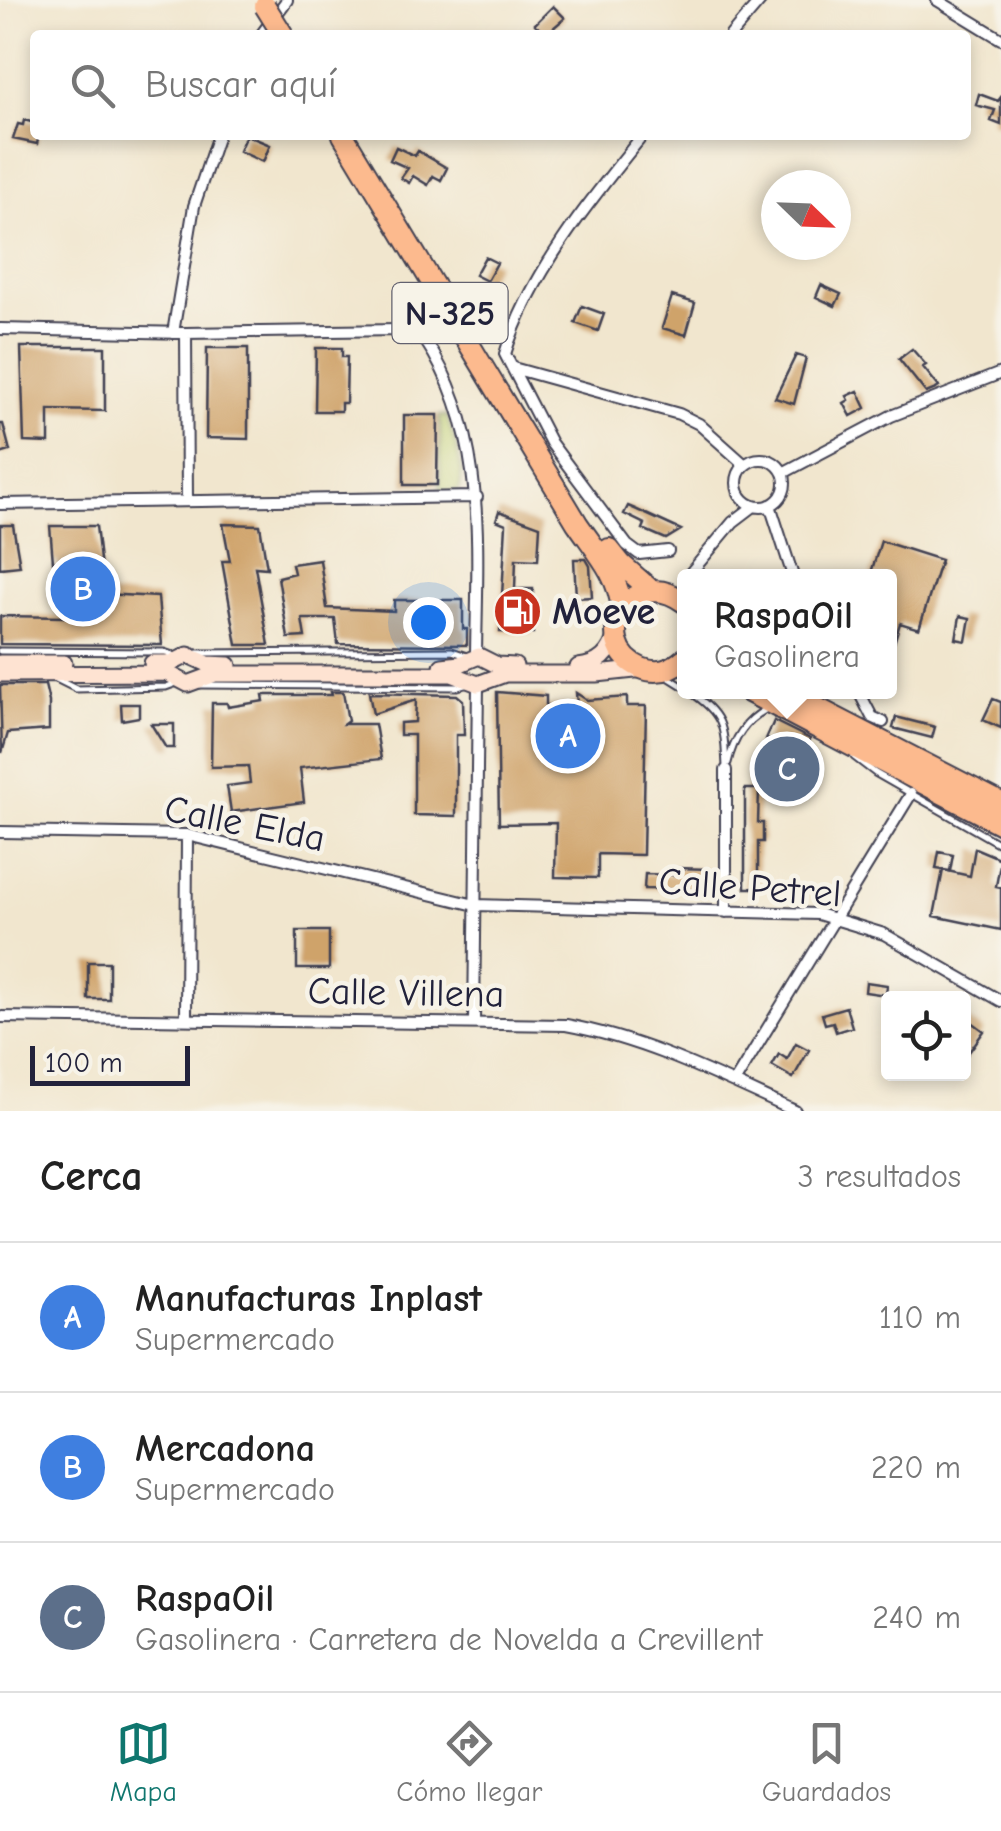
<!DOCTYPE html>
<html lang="es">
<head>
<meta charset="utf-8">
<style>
	:root { --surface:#fff; --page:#f6f6f6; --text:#222; --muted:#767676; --line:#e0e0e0; --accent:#0f766e }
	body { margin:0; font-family:"Comic Neue",sans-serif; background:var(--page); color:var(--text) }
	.controls { position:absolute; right:30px; bottom:30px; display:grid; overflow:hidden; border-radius:10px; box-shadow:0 5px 15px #0003 }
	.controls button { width:90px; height:90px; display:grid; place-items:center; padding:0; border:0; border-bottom:2px solid var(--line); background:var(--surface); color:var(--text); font:50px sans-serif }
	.compass { position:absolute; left:761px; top:170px; width:90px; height:90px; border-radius:50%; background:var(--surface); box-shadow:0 5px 15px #0003; rotate:113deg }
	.scale { position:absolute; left:30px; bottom:25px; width:160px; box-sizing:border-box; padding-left:10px; border:5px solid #22223b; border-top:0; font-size:28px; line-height:35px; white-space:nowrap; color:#22223b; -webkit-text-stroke:8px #f7f3e8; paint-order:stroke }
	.you { position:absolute; left:428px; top:622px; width:35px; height:35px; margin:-25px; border:8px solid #fff; border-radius:50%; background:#1a73e8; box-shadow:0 0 0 15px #1a73e833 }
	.badge { display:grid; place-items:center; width:65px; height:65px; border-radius:50%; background:var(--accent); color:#fff; font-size:32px; font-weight:700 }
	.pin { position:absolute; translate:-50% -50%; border:5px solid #fff; box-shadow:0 2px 10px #0006 }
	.popup { position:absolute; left:677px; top:569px; width:220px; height:130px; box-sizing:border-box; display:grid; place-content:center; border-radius:10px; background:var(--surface); filter:drop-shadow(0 2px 8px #0005); font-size:32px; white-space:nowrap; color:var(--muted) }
	.popup b { font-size:38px; color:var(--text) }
	.popup::after { content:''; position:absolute; left:50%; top:100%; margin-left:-20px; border:20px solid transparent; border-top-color:var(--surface) }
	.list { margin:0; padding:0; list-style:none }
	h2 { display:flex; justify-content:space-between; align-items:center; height:130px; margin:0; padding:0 40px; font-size:42px }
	h2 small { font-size:32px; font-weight:400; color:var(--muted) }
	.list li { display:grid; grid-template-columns:65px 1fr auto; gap:30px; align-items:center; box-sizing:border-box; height:150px; padding:0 40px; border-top:2px solid var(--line) }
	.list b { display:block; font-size:38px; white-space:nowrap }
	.list p { margin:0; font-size:32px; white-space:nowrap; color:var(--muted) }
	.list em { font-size:32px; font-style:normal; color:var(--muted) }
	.icon { flex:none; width:55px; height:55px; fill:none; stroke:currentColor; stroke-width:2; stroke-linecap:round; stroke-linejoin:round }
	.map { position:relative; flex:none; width:1001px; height:1111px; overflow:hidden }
	.search { position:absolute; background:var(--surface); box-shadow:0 5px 15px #0003; left:30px; right:30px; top:30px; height:110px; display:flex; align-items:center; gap:25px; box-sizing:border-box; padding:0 35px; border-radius:10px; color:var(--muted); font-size:38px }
	.sheet { height:580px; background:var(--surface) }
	nav { display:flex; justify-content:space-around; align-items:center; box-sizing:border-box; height:140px; border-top:2px solid var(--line); background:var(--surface); font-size:28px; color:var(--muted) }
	nav a { display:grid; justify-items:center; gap:5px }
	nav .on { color:var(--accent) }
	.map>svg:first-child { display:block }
	.green { fill:#c0d072; stroke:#717956; stroke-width:2.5 }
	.building { fill:#cfa36b }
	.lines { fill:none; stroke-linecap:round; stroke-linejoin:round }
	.lane-casing { stroke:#413f51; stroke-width:9 }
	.street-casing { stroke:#413f51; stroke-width:14 }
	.secondary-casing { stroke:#413f51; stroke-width:19 }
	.highway-casing { stroke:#413f51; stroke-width:24 }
	.lane { stroke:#fff; stroke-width:5 }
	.street { stroke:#fff; stroke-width:10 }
	.secondary { stroke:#fee3d2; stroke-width:15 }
	.highway { stroke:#fcba8e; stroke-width:20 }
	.highway-bridge-casing { stroke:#413f51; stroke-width:24; stroke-linecap:butt }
	.highway-bridge { stroke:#fcba8e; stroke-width:20 }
	.labels { text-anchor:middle; stroke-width:9; stroke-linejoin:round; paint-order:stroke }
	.shield { fill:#f7f3e8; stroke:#62616f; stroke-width:2.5 }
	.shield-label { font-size:35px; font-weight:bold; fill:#22223b }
	.poi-label { font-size:38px; font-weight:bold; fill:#22223b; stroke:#f7f3e8; text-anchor:start }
	.street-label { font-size:38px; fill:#22223b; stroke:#f7f3e8 }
</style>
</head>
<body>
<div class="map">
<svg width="1001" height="1111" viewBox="0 0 1001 1111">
	<rect width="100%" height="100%" fill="#f7f3e8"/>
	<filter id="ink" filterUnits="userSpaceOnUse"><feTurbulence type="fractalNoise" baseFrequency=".01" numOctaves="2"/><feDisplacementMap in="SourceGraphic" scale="20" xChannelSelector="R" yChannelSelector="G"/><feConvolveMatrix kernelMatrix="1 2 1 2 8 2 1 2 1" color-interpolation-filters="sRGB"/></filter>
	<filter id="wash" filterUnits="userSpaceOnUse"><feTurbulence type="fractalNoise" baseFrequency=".0048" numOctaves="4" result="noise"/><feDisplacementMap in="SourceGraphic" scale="40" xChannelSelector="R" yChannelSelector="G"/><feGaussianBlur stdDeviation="2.25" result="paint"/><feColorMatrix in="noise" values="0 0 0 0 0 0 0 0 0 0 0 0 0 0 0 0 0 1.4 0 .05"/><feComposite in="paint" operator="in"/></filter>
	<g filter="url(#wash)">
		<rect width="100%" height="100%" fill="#f1e6ce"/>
		<path class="green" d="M440,416h7c6,22 20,52 12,75h-19z"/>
		<g id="blocks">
			<path class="building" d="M553,6l12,12 -20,17 -10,-11z
				M979,94l19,7 3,-4v28l-10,-4 4,-11 -19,-5z
				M24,120l11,3v12h4l-2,9 -24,-5 5,-15 5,1z
				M246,135l24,10 -7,17 -24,-11z
				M396,147l19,9 3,-5 29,17 -6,12 -8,-4 -5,9 -15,-9 -4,7 -8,-5 7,-10 -18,-8z
				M485,257l12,6 -10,18 -12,-6z
				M821,285l20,9 -6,12 -19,-9z
				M672,296l23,7 -9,32 -24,-7z
				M582,306l22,8 -6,17 -23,-8z
				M21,347h84v64l-56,-1v33l-25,-1z
				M207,348h41v91l-42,-1z
				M316,348h26v9h5l-1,46h-5v8h-26z
				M912,349l14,16 -3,2 16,20 -3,2 -10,4 -27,-34z
				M796,355l10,3 -12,46 -19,-6z
				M858,391l8,17 -15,8 -7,-13 5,-3 -2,-4z
				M404,415h34l-1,70h-33z
				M0,424h3l7,27 -10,3z
				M628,506l7,3 46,21 -15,9 -23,-10 2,-5 -21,-10z
				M499,511l41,15 -2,34 -22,-1 -1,30h18v44l-33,-1 6,-108 -10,-4z
				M223,524l37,1 7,43 -12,-1 14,78h-32l-15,-84h8z
				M0,525h13l7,41 -20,2z
				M50,526h46l8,68 54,3 4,48 -162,-1v-28l65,1 -7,-55h-5z
				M881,541l60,19 -22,69 -19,-6 -8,27 -2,-74h-20z
				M574,559h12l4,7 2,31 -16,1z
				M320,560l7,48 67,3v-11h69v29h4v16l-129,-1 -3,-25h-33l3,18 -17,1 -10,-61 16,-4 -2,-9z
				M960,616l10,2 -4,23 -10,-2z
				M0,685h45l4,17v28l-41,3 -6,20z
				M331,692h12l5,29 -4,3h31l6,35 -81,9 4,34 -73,10 -4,-26 23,-3 -2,-17 -37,1 1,-64h15l1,4 36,-6 -1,-6h69z
				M497,692l49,4v10l31,-1 -1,-12 11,7 40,-3v9h19l-3,149 -45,-1v24l-43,-1 1,-54 -57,1z
				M369,693l88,2 6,5 1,35h-8v81l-42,-1v-80h-14v-12l15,-1 1,-22 -43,14z
				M993,699l8,3v26l-18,-8z
				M121,704h18v13l-17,3z
				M896,717l39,10 -3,11 -39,-10z
				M774,721l36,18 -8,20 4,6 -11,18 -7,-3 -19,-26 2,-13 -5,-2z
				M151,724h23v24h-8z
				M745,789h14l-1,34h5v19h-5v46h-13z
				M975,848l26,11 -5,27 5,1v43l-67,-14 9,-46 27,6z
				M939,852l14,3 -3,16 -14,-2z
				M677,868l32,1 -1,21 -64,-1 1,-15 31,1z
				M297,931h32v38h-32z
				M88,962h21v37h-21z
				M866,982l21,3 -1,10 -21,-3z
				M846,1007l6,20 -16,5 -3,-10 -8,2 -3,-10z
				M964,1016l20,15 -20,28z
				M796,1043l13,7 -16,28 -21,-12 7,-12 8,5z"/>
		</g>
	</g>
	<g filter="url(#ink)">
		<use href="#blocks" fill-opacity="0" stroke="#413f51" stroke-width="2.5"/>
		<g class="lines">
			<defs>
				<path id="lane" d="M0,651l164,1 15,5
					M198,653l254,-2 18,6
					M52,677l24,12 90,-2 11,-4
					M668,677l16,10
					M200,685l258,2 10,-3
					M690,692c35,23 34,36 36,75
					M854,757l21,16 126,72
					M728,763c5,-22 17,-42 37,-53"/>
				<path id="street" d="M937,0l64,39
					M261,35l26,-35
					M731,35l30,-35
					M643,135c-52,64 -114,140 -138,219l46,89 76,102 12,9 29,-3
					M0,329l186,4 213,-3 26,10c63,95 52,208 51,316
					M173,333l21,-127 24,-71
					M186,333l1,168
					M513,368l166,46 20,10 46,41
					M737 483a24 24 0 1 1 48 0a24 24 0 1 1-48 0Z
					M783,473l108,-57 110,-43
					M0,504l477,-7
					M770,505l23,71
					M688,576l45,-54 21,-16
					M859,692l13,25 11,5
					M726,770v142
					M0,832l187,3 288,70 343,9 66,20 117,67
					M0,1017l566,8c82,15 154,52 229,86
					M186,1019l1,-184
					M474,1022l4,-338
					M734,1083l177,-289"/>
				<path id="secondary" d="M0,663h64
					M152,663h20l16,-8 20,9 21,1
					M442,666l18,-2 19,-8 18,9 18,1
					M578,667c21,-2 33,-13 38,-34
					M0,674l167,-1 21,11 27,-10h237l26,10 27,-10h92l47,-5"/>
				<path id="highway" d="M343,135l234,388c19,28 42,52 45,87
					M609,549l12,15 31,27
					M684,602c-54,-40 -97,42 -43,66 17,7 30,2 43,-9
					M749,692l252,132
					M786,692l215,111"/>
			</defs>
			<use href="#lane" class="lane-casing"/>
			<use href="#street" class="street-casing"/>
			<use href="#secondary" class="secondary-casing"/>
			<use href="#highway" class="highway-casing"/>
			<use href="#lane" class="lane"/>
			<use href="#street" class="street"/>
			<use href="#secondary" class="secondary"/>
			<use href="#highway" class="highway"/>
			<defs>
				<path id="highway-bridge" d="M265,6l18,29"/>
			</defs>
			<use href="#highway-bridge" class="highway-bridge-casing"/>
			<use href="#highway-bridge" class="highway-bridge"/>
		</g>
	</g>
	<defs>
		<symbol id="fuel-disc" viewBox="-11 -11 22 22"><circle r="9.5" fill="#c8321e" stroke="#f7f3e8"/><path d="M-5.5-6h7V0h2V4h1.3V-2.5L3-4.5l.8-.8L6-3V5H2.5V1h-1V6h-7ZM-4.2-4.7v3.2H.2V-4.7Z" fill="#fff"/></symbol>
	</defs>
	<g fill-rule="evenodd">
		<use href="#fuel-disc" x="490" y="584" width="55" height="55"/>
	</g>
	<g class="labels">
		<rect class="shield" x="392.5" y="283" width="115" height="60" rx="8"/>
		<g class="shield-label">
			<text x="450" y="325">N-325</text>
		</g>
		<g class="poi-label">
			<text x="552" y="624">Moeve</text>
		</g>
		<g class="street-label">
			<text transform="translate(245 823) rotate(11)" y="13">Calle Elda</text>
			<text transform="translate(750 887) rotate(4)" y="13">Calle Petrel</text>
			<text transform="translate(406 992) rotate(1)" y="13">Calle Villena</text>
		</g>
	</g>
</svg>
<div class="controls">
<button><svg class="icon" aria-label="locate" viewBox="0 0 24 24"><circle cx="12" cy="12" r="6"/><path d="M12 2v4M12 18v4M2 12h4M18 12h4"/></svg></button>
</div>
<svg class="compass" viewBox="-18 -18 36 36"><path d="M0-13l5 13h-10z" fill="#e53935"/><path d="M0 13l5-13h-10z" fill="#767676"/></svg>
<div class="scale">100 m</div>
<div class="you"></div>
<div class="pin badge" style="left:568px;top:736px;background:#3f7fe0">A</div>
<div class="pin badge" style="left:83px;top:589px;background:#3f7fe0">B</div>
<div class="pin badge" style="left:787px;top:769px;background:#5c6f8a">C</div>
<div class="popup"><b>RaspaOil</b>Gasolinera</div>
<div class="search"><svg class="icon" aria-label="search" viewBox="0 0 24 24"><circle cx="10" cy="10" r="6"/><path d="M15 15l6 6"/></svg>Buscar aquí</div>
</div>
<section class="sheet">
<h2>Cerca<small>3 resultados</small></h2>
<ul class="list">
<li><span class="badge" style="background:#3f7fe0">A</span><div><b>Manufacturas Inplast</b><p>Supermercado</p></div><em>110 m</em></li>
<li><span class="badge" style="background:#3f7fe0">B</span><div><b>Mercadona</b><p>Supermercado</p></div><em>220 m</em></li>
<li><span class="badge" style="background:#5c6f8a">C</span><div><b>RaspaOil</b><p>Gasolinera · Carretera de Novelda a Crevillent</p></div><em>240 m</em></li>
</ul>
</section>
<nav>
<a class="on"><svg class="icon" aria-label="map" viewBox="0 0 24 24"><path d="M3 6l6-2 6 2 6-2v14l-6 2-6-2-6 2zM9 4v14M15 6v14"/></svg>Mapa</a>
<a><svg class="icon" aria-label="directions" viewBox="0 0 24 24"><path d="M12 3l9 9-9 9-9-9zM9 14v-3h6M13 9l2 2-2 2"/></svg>Cómo llegar</a>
<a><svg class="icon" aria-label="saved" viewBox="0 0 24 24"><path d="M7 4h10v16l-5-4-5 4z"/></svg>Guardados</a>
</nav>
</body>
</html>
